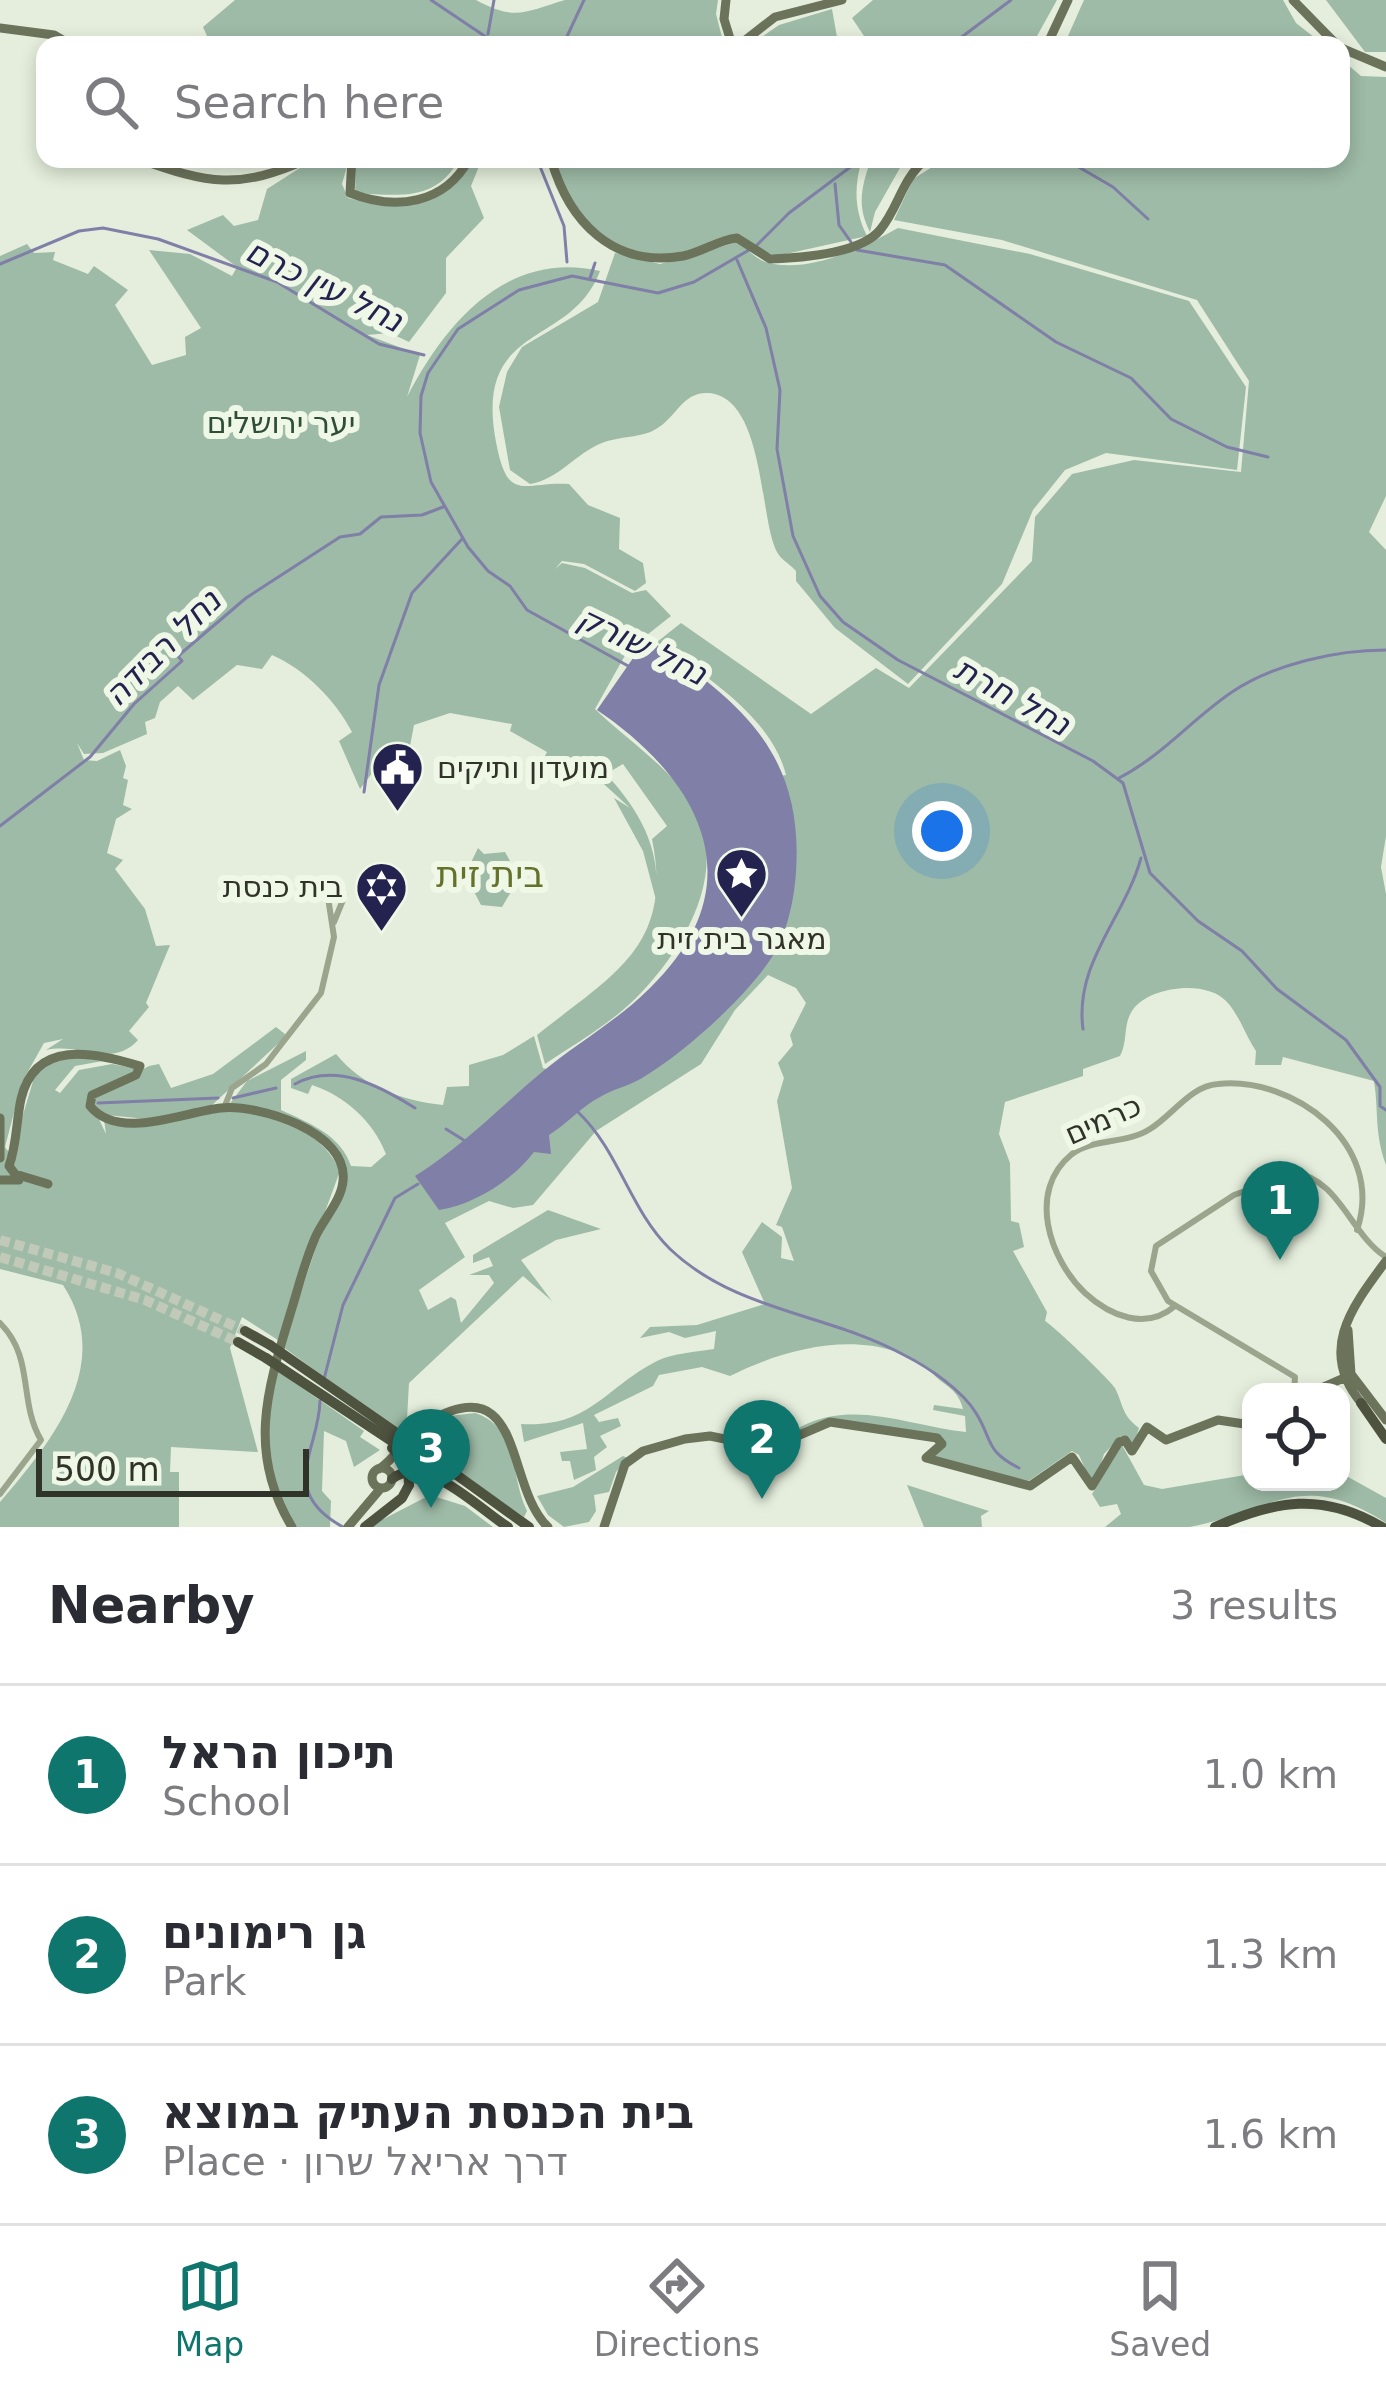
<!DOCTYPE html>
<html lang="en">
<head>
<meta charset="utf-8">
<style>
	:root { --surface:#fff; --page:#f7f7f7; --text:#2b2b33; --muted:#7c7c81; --line:#e1e1e2; --accent:#0f766e }
	body { margin:0; font-family:"DejaVu Sans",Heebo,sans-serif; background:var(--page); color:var(--text) }
	.controls { position:absolute; right:36px; bottom:36px; display:grid; overflow:hidden; border-radius:24px; box-shadow:0 6px 18px #0003 }
	.controls button { width:108px; height:108px; display:grid; place-items:center; padding:0; border:0; border-bottom:3px solid var(--line); background:var(--surface); color:var(--text); font:60px sans-serif }
	.scale { position:absolute; left:36px; bottom:30px; width:273px; box-sizing:border-box; padding-left:12px; border:6px solid #303328; border-top:0; font-size:33px; line-height:42px; white-space:nowrap; color:#303328; -webkit-text-stroke:9px #eff7e7; paint-order:stroke }
	.you { position:absolute; left:942px; top:831px; width:42px; height:42px; margin:-30px; border:9px solid #fff; border-radius:50%; background:#1a73e8; box-shadow:0 0 0 18px #1a73e833 }
	.badge { display:grid; place-items:center; width:78px; height:78px; border-radius:50%; background:var(--accent); color:#fff; font-size:39px; font-weight:700 }
	.pin { position:absolute; translate:-50% -99px; filter:drop-shadow(0 3px 6px #0008) }
	.pin::after { content:''; position:absolute; top:63px; width:42px; height:36px; background:inherit; clip-path:polygon(0 0,100% 0,50% 100%) }
	.list { margin:0; padding:0; list-style:none }
	h2 { display:flex; justify-content:space-between; align-items:center; height:156px; margin:0; padding:0 48px; font-size:51px }
	h2 small { font-size:39px; font-weight:400; color:var(--muted) }
	.list li { display:grid; grid-template-columns:78px 1fr auto; gap:36px; align-items:center; box-sizing:border-box; height:180px; padding:0 48px; border-top:3px solid var(--line) }
	.list b { display:block; font-size:45px; white-space:nowrap }
	.list p { margin:0; font-size:39px; white-space:nowrap; color:var(--muted) }
	.list em { font-size:39px; font-style:normal; color:var(--muted) }
	.icon { flex:none; width:66px; height:66px; fill:none; stroke:currentColor; stroke-width:2; stroke-linecap:round; stroke-linejoin:round }
	.map { position:relative; flex:none; width:1386px; height:1527px; overflow:hidden }
	.search { position:absolute; background:var(--surface); box-shadow:0 6px 18px #0003; left:36px; right:36px; top:36px; height:132px; display:flex; align-items:center; gap:30px; box-sizing:border-box; padding:0 42px; border-radius:24px; color:var(--muted); font-size:45px }
	.sheet { height:696px; background:var(--surface) }
	nav { display:flex; justify-content:space-around; align-items:center; box-sizing:border-box; height:168px; border-top:3px solid var(--line); background:var(--surface); font-size:33px; color:var(--muted) }
	nav a { display:grid; justify-items:center; gap:6px }
	nav .on { color:var(--accent) }
	.map>svg:first-child { display:block }
	.green { fill:#9ebba7 }
	.water { fill:#7f7fa7 }
	.lines { fill:none; stroke-linecap:round; stroke-linejoin:round }
	.stream { stroke:#7f7fa7; stroke-width:3 }
	.highway-tunnel { stroke:#c1c9b8; stroke-width:10; stroke-dasharray:10 5; stroke-linecap:butt }
	.minor { stroke:#9ba58d; stroke-width:6 }
	.major { stroke:#6c735b; stroke-width:9 }
	.highway { stroke:#4e5340; stroke-width:10 }
	.highway-bridge { stroke:#4e5340; stroke-width:10 }
	.labels { text-anchor:middle; stroke-width:12; stroke-linejoin:round; paint-order:stroke }
	.park-label { font-size:30px; fill:#2f4e39; stroke:#eff7e7 }
	.poi-label { font-size:30px; fill:#303328; stroke:#eff7e7; text-anchor:start }
	.street-label { font-size:30px; fill:#303328; stroke:#eff7e7 }
	.water-label { font-size:33px; font-style:italic; fill:#24234f; stroke:#eff7e7 }
	.quarter-label { font-size:36px; fill:#64722b; stroke:#eff7e7 }
</style>
</head>
<body>
<div class="map">
<svg width="1386" height="1527" viewBox="0 0 1386 1527">
	<rect width="100%" height="100%" fill="#e5eedc"/>
	<path class="green" d="M235,0h241c40,22 51,11 89,0 25,0 121,0 153,0l-2,14 8,31h-513l-8,-18z
		M873,0h184l-25,45h-162l-18,-27z
		M1084,0h199l13,23 28,22h-260z
		M1326,0h60v52h-21z
		M832,9l5,28 7,8h-94l29,-20z
		M1341,59l20,17 25,1v419l-17,36 17,18v286l-5,31 5,27v271c-12,-33 -7,-52 -12,-84l-91,-24 -2,8h-26l1,-14c-10,-15 -17,-36 -29,-49 -20,-23 -79,-16 -95,9 -9,13 -4,30 -12,45l-37,13v7l-78,26 -6,32 11,29 1,58 8,2 5,24 -11,4 34,61 -2,9c9,5 66,60 70,67 9,18 6,26 24,40l-5,16 -13,-8 -17,18 -8,25 -6,1 -11,-25 -7,-4 -45,31 -94,-24 13,-15 -8,-7 -101,-16 -54,19c57,-47 122,-13 183,-7l-1,-16 -32,-6 1,-5 29,4c-6,-21 -16,-21 -30,-35 -54,-50 -144,-28 -203,2l-28,-9 -43,8 -6,11 -59,29 5,7 19,-4 3,8 -21,10 7,11 -13,10 2,13 -22,10 -4,-19h-8l-2,-9 27,-3 -4,-26 -59,19 -3,-18c69,4 83,-36 136,-63 16,-8 39,-9 57,-12l2,-18 -31,7 -16,-6 -29,6 10,-11 47,-2 68,-21 -23,-52 20,-30 20,15 -1,21 13,3 -12,-34 -6,-2 16,-37 -15,-87 7,-23 -6,-15 15,-18 -3,-10 16,-32 -10,-15 -28,-13 -33,35 -34,54 -105,67 -63,74 -20,3 -24,-7 -44,22 20,34 -46,33 9,20 23,-13 5,3 5,23 33,-40 -5,-8h-20l24,-9 -4,-9 -16,6v-8l75,-45 53,19 -45,11 -35,20 31,41 -29,-25 -114,107 -2,36 -11,10 -113,-82 34,-103 24,-48 4,-31 -39,-38 -78,-21 19,-25 59,-30v9l-25,20v30c28,13 60,25 70,56l20,1 15,-13c-13,-33 -41,-58 -74,-69l-4,9 -17,-6v-9l45,-25c26,32 66,47 107,51l4,-18 22,-1v-21l34,-10 31,-19 9,32 42,12 135,-89 60,-215 6,-1c-14,-58 -83,-101 -129,-133l24,-19 130,91 65,-46 33,20 123,-127 3,-44 37,-43 62,-14 107,12 8,-91 -52,-81 -195,-60 -108,-20 19,-41 32,-20h396z
		M314,159h35l-7,25 6,14c49,13 100,13 123,-39h11l-11,27 13,32 -38,40v35l-37,49 -19,-9 -23,2 53,20 -13,42c39,-75 100,-147 193,-126 -29,78 -127,50 -104,171 12,63 27,39 73,42l19,21 32,13 -1,31 24,14 3,20 -11,8 -51,-27 -22,-3 -7,8 7,-6 23,5 47,25 14,-3 25,26 -43,34 -33,59c30,29 70,55 94,90 45,67 -4,150 -53,199 -26,26 -61,46 -91,66l-8,-29c75,-60 137,-88 115,-196l15,-13 -44,-62 -17,10c29,32 56,70 50,126l-13,-49 -29,-53 16,10 -48,-44 -16,10 -23,-14 4,-8 -37,-21 2,-7 -62,-11 -36,12 -4,21 -10,13 -12,-7 -28,37 -21,-48 13,-9c-17,-32 -46,-62 -80,-77l-10,14 -25,-4 -44,35 -15,-14 -18,16 -5,16 -10,4 2,12 -44,19 -19,1 -7,-11 7,17 13,1 23,-11 6,16 -3,12 5,2 -5,25 9,4 -16,10 -9,34 16,7 -8,9 30,40 11,37 14,-1 -24,58 3,4 -20,24 9,9c-26,29 -58,2 -92,10l17,-11 -19,4 -22,39 -17,65 6,8 25,-84 32,-15 35,5 -28,5 -20,24 5,3 19,-23 33,-6 26,5 -49,29 17,36 -2,-14c15,2 31,5 46,5 25,-1 49,-14 73,-15 45,-1 99,20 117,61l-62,169 -36,-23 -12,31 28,104 -87,-5 -1,25h9v55h-179v-25c52,-61 115,-137 63,-217l-63,-16v-1013l27,-12 7,9 21,-1 -2,8 35,14 6,-8 34,24 -13,15 37,60 34,-10 -1,-18 16,-9 -52,-78 41,4 42,22 5,-9 -50,-37 36,-15 11,11 24,-6 9,-31z
		M356,159h103c-23,44 -62,36 -104,34z
		M555,159h307c-8,27 -8,51 5,77l-86,19c-22,1 -27,-19 -50,-19 -17,0 -28,12 -44,17 -41,11 -96,-11 -116,-49 -7,-13 -11,-31 -16,-45z
		M871,159h34l-30,53 -5,20c-14,-27 -8,-46 1,-73z
		M898,228l132,26 159,47 57,86 -9,83 -131,-17 -41,17 -32,40 -31,74 -94,100 -73,-56 -39,-47v-10c-10,-11 -17,-11 -22,-26 -14,-37 -12,-149 -66,-152 -26,-1 -32,25 -52,36 -14,9 -37,7 -54,14 -26,10 -44,37 -72,41l-20,-14 -11,-63 8,-35 15,-25 76,-45 17,-49 45,11 78,-22c9,7 20,19 31,21 42,10 95,-16 129,-35z
		M478,848l6,6 21,-2 5,9 -10,1 1,20 17,-2 -16,27 -21,-2 -11,-21 -8,-3z
		M276,1027l9,7 -2,5 -73,68 -63,12 -41,-4 -12,-8 1,-12 54,-29 10,-2 12,24 42,-14z
		M278,1371l86,60 -4,6 20,13 -26,17 -8,-26 -22,-10 -2,60 9,10 -1,26h-34c-31,-49 -33,-102 -18,-156z
		M475,1413c44,14 35,64 52,98l-3,6 -114,-78 39,-23z
		M1122,1445l22,40 18,4 89,-15v8h90v-9l45,25v25c-85,-55 -114,-12 -196,4 -26,0 -58,0 -85,0l16,-13 -4,-10 -17,3 -8,-13z
		M623,1456l5,2 -12,14 -7,20 -15,3 2,16 -7,11 -25,5 -16,-12 -11,-19 36,-9z
		M907,1485l82,26 -8,5 1,11h-58z
		M430,1495l35,11 28,21h-125z"/>
	<path class="water" d="M647,638c91,62 157,113 149,234 -2,29 -9,63 -26,88 -27,40 -86,93 -128,118 -13,8 -29,11 -42,19 -18,9 -33,27 -51,38l2,19 -17,-2c-21,28 -61,53 -95,58l-24,-34c48,-30 84,-68 127,-104 35,-29 75,-51 108,-84 106,-103 52,-207 -53,-278z"/>
	<g class="lines">
		<path class="stream" d="M431,0l67,45
			M488,34l6,-34
			M563,45l21,-45
			M951,45l60,-45
			M537,159l27,67 3,36
			M1065,159l48,28 35,32
			M835,184l4,41 12,17
			M757,245l32,-32 72,-54
			M857,250l88,15 111,77 75,36 40,41 56,28 41,10
			M737,260l29,68 14,62 -3,59 16,87 27,60 23,26 55,38 195,101 30,22 27,90 48,48 44,30 35,38 69,51 34,47v19l6,4
			M0,264l79,-33 24,-3 55,11 119,43 102,62 45,11
			M590,278l5,-15
			M630,667l-103,-57 -17,-24 -22,-15 -20,-24 -37,-65 -11,-49 1,-37 7,-23 30,-44 61,-39 53,-14 86,17 36,-11 55,-32
			M1119,778c43,-22 73,-59 113,-86 42,-28 104,-42 154,-42
			M364,792l15,-107 33,-92 50,-54
			M0,826l90,-69 44,-53 48,-43 -4,-5 68,-58 94,-61 20,-3 21,-17 41,-2 21,-8
			M1083,1029c-9,-66 42,-112 58,-171
			M295,1084c41,-22 85,2 120,24
			M233,1098l43,-10
			M98,1103l120,-5
			M578,1112c41,39 52,98 92,137 66,63 158,64 234,106 24,12 58,35 72,58 17,27 8,37 43,55
			M446,1129l24,15
			M324,1379l19,-74 52,-107 23,-14
			M320,1401c-1,49 -43,90 23,126"/>
		<path class="highway-tunnel" d="M0,1240l117,33 128,58
			M0,1257l145,43 93,42"/>
		<path class="minor" d="M224,1108l8,-20 34,-24 55,-71 13,-56 -7,-46 18,4 -11,27
			M1175,1306c-29,25 -65,10 -90,-13 -35,-33 -59,-102 -13,-139 21,-16 55,-10 78,-25 23,-14 40,-43 68,-45 75,-8 168,60 139,146
			M0,1323c35,35 18,78 41,117l-41,54
			M1294,1392l1,-15 -127,-76 -17,-30 5,-25 78,-51 61,-22c44,6 56,62 91,84"/>
		<path class="major" d="M726,0l-2,19 8,26
			M1293,0l44,45
			M0,28l54,7 17,10
			M739,45l36,-28 67,-17
			M1047,45l21,-45
			M1341,48l45,19
			M139,159c69,25 100,31 169,0
			M352,159l-2,34c46,18 95,11 119,-34
			M551,159c18,63 62,109 132,97 19,-4 35,-16 54,-18l33,21c30,-1 90,-5 110,-29 19,-23 21,-50 46,-71
			M0,1118v40
			M0,1180h19
			M48,1184l-33,-10 -6,-8c8,-22 7,-44 12,-67 14,-60 72,-47 119,-33l-4,9 -44,20 -2,11c29,36 96,5 131,2 38,-4 128,24 122,73 -2,21 -20,38 -28,57 -10,23 -16,47 -23,70 -24,79 -46,143 0,219
			M1348,1330l3,44 35,46
			M1312,1392l34,-15
			M1363,1405c-46,-53 -12,-97 23,-144
			M372 1478a10 10 0 1 1 20 0a10 10 0 1 1-20 0Z
			M379,1469c19,-12 27,-34 47,-46 100,-59 78,63 122,104
			M348,1527l33,-39
			M604,1527l21,-63 18,-13 42,-12 25,-3 59,12 61,-26 107,16 5,6 -16,14 104,28 42,-29 20,29 27,-44 6,-2 7,11 15,-24 19,13 52,-20 33,5"/>
		<path class="highway" d="M245,1331l25,14
			M238,1342l28,16
			M1361,1403l25,36
			M440,1463l89,64
			M392,1479c33,-27 88,31 116,48
			M365,1527l37,-29 7,-13
			M1215,1527c60,-27 108,-35 167,0"/>
		<path class="highway-bridge" d="M270,1345l170,118
			M266,1358l171,113
			M392,1448l16,18 1,19"/>
	</g>
	<defs>
		<symbol id="civic-pin" viewBox="-11 -11 22 30"><path d="M0 17L-7.5 6A9.5 9.5 0 1 1 7.5 6Z" fill="#24234f" stroke="#eff7e7"/><path d="M-.6-6.5H3V-4.5H.6V-3L4-1V1h2V6H-6V1h2V-1L-.6-3ZM-1.2 2.5V6h2.4V2.5Z" fill="#fff"/></symbol>
		<symbol id="sight-pin" viewBox="-11 -11 22 30"><path d="M0 17L-7.5 6A9.5 9.5 0 1 1 7.5 6Z" fill="#24234f" stroke="#eff7e7"/><path d="M0-6L1.8-2.2L6-1.7L2.9 1.2L3.7 5.4L0 3.3L-3.7 5.4L-2.9 1.2L-6-1.7L-1.8-2.2Z" fill="#fff"/></symbol>
		<symbol id="synagogue-pin" viewBox="-11 -11 22 30"><path d="M0 17L-7.5 6A9.5 9.5 0 1 1 7.5 6Z" fill="#24234f" stroke="#eff7e7"/><path d="M0-6.5L5.6 3.2H-5.6ZM0 6.5L5.6-3.2H-5.6Z" fill="#fff"/></symbol>
	</defs>
	<g fill-rule="evenodd">
		<use href="#civic-pin" x="368" y="738" width="59" height="81"/>
		<use href="#sight-pin" x="712" y="844" width="59" height="81"/>
		<use href="#synagogue-pin" x="352" y="858" width="59" height="81"/>
	</g>
	<g class="labels">
		<g class="park-label">
			<text x="281" y="433">יער ירושלים</text>
		</g>
		<g class="poi-label">
			<text x="437" y="778">מועדון ותיקים</text>
			<text x="343" y="897" text-anchor="end">בית כנסת</text>
			<text x="742" y="949" text-anchor="middle">מאגר בית זית</text>
		</g>
		<g class="street-label">
			<text transform="translate(1103 1120) rotate(-24)" y="10">כרמים</text>
		</g>
		<g class="water-label">
			<text transform="translate(325 285) rotate(26)" y="12">נחל עין כרם</text>
			<text transform="translate(643 645) rotate(26)" y="12">נחל שורק</text>
			<text transform="translate(162 647) rotate(-45)" y="12">נחל רבידה</text>
			<text transform="translate(1013 696) rotate(29)" y="12">נחל חרת</text>
		</g>
		<g class="quarter-label">
			<text x="490" y="887">בית זית</text>
		</g>
	</g>
</svg>
<div class="controls">
<button><svg class="icon" aria-label="locate" viewBox="0 0 24 24"><circle cx="12" cy="12" r="6"/><path d="M12 2v4M12 18v4M2 12h4M18 12h4"/></svg></button>
</div>
<div class="scale">500 m</div>
<div class="you"></div>
<div class="pin badge" style="left:1280px;top:1260px">1</div>
<div class="pin badge" style="left:762px;top:1499px">2</div>
<div class="pin badge" style="left:431px;top:1508px">3</div>
<div class="search"><svg class="icon" aria-label="search" viewBox="0 0 24 24"><circle cx="10" cy="10" r="6"/><path d="M15 15l6 6"/></svg>Search here</div>
</div>
<section class="sheet">
<h2>Nearby<small>3 results</small></h2>
<ul class="list">
<li><span class="badge">1</span><div><b>תיכון הראל</b><p>School</p></div><em>1.0 km</em></li>
<li><span class="badge">2</span><div><b>גן רימונים</b><p>Park</p></div><em>1.3 km</em></li>
<li><span class="badge">3</span><div><b>בית הכנסת העתיק במוצא</b><p>Place · דרך אריאל שרון</p></div><em>1.6 km</em></li>
</ul>
</section>
<nav>
<a class="on"><svg class="icon" aria-label="map" viewBox="0 0 24 24"><path d="M3 6l6-2 6 2 6-2v14l-6 2-6-2-6 2zM9 4v14M15 6v14"/></svg>Map</a>
<a><svg class="icon" aria-label="directions" viewBox="0 0 24 24"><path d="M12 3l9 9-9 9-9-9zM9 14v-3h6M13 9l2 2-2 2"/></svg>Directions</a>
<a><svg class="icon" aria-label="saved" viewBox="0 0 24 24"><path d="M7 4h10v16l-5-4-5 4z"/></svg>Saved</a>
</nav>
</body>
</html>
